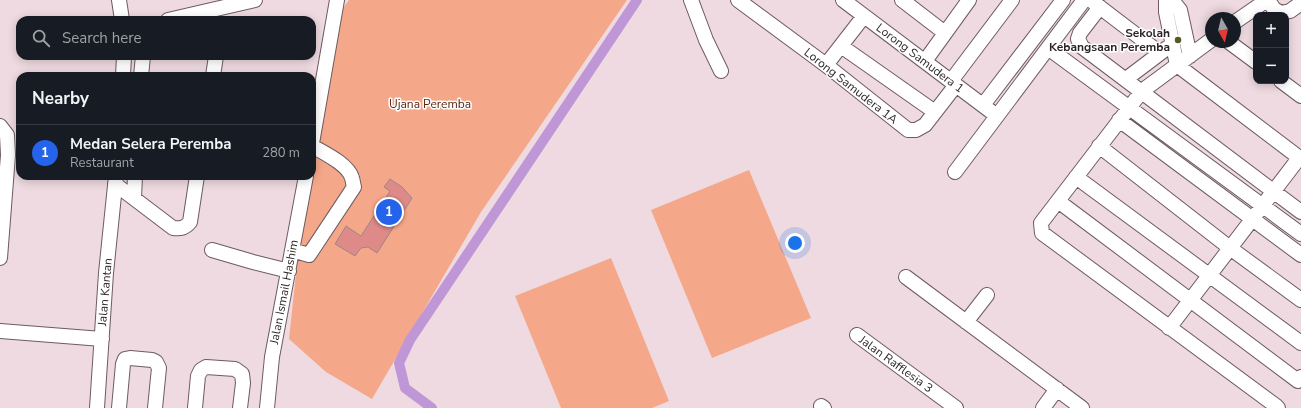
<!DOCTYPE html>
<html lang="en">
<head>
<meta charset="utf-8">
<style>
	:root { --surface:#171b24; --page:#242831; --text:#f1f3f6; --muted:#9ea1a6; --line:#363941; --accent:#2563eb }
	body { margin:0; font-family:"Nunito Sans",sans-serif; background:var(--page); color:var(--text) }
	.controls { position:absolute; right:12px; top:12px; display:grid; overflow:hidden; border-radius:8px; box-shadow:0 2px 10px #0003 }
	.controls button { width:36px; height:36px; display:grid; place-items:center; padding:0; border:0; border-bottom:1px solid var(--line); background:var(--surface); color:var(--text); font:20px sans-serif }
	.compass { position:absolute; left:1205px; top:12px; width:36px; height:36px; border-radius:50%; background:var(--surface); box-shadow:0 2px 10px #0003; rotate:172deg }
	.you { position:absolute; left:795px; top:243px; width:14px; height:14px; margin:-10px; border:3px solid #fff; border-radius:50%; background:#1a73e8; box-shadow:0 0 0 6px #1a73e833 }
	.badge { display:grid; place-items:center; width:26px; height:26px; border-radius:50%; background:var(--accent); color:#fff; font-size:13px; font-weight:700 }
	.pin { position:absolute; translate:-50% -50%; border:2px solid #fff; box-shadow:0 1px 4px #0006 }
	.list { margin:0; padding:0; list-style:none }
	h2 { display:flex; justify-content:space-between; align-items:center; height:52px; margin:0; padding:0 16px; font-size:17px }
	h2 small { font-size:13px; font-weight:400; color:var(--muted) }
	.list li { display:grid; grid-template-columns:26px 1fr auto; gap:12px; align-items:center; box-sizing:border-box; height:56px; padding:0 16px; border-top:1px solid var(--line) }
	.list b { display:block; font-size:15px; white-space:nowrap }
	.list p { margin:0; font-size:13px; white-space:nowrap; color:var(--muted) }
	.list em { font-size:13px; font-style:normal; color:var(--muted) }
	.icon { flex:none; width:22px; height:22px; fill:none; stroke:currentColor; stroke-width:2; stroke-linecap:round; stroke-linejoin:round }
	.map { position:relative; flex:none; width:1301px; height:408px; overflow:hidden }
	.search { position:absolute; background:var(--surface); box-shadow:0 2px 10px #0003; left:16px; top:16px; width:300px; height:44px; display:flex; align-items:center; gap:10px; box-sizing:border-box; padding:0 14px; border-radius:12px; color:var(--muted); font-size:15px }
	.panel { position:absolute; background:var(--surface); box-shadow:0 2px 10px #0003; left:16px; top:72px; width:300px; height:108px; border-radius:12px }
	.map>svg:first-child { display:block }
	.green { fill:#f5a889 }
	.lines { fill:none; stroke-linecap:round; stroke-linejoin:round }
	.canal { stroke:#bf96d6; stroke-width:10 }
	.building { fill:#dd8a89; stroke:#9b8786 }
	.minor-casing { stroke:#6d5b61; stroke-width:16 }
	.minor { stroke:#fff; stroke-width:14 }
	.poi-dot { fill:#585926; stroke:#fff; stroke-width:1.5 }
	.labels { text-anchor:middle; stroke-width:3; stroke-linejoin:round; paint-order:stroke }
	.poi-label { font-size:12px; font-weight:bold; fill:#2c2527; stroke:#fff; text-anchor:end }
	.street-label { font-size:12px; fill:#2c2527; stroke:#fff }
	.park-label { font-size:12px; fill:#562510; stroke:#fff }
</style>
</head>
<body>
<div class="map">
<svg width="1301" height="408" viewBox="0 0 1301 408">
	<rect width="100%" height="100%" fill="#eedae0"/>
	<path class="green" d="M349,0h278l-146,212 -109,187 -46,-27 -37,-33 9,-84 45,-247z
		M749,170l62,148 -99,40 -61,-148z
		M611,258l58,143 -17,7h-91l-46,-112z"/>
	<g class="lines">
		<path class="canal" d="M432,408l-27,-20 -6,-25 11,-23 227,-340"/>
	</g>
	<path class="building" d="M390,179l12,8 10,11 -35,55 -9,-6 -7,1 -6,8 -20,-12 11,-18 15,10 29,-45 -6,-4z"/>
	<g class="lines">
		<defs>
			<path id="minor" d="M119,0l3,20
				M691,0l15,40 15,31
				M738,0l88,65 82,65h8l9,-5 31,-40
				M843,0l154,116
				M902,0l43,33
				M1166,0v12l11,53 124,94
				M1172,0l8,10 10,46
				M1268,0l6,9 7,4 9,-2 11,-8
				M1093,2l67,51
				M1100,7l-20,26 -2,6 4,8 219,165
				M168,20l87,-20
				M1235,22l32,-22
				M1211,40l-69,51 -101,132 1,10 234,173 2,2
				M1229,42l27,20
				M841,46l94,66
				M1048,48l253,186
				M925,61l44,-61
				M826,65l38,-49
				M123,76l1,-20
				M141,76l2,-20
				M213,76l3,-20
				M1126,79l41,-31
				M951,81l61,-81
				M1281,81l20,15
				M983,105l80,-105
				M1119,120l182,135
				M0,126l7,9 1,20 -8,103
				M312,143l25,-143
				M1099,146l131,102 71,52
				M955,172l129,-172
				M1076,177l225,166
				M115,184l58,44c8,1 12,0 17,-6l7,-46
				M134,198l1,-22
				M1058,201l240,180 3,-4
				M212,250l41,12 36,9
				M292,250l17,5 45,-68c-1,-3 -1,-6 -2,-9 -4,-14 -28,-25 -40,-32
				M906,277l176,131
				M966,322l21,-27
				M1169,328l130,-170
				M0,331l102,8
				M857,335l99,73
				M821,406l3,2
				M97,408l9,-135 10,-97
				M119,408l4,-44 2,-5 5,-1 22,2 4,2 3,6 -4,40
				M195,408l3,-32 3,-6 5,-3 29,2 7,5 1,9 -3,25
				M267,408l5,-51 34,-181
				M1043,408l14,-19"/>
		</defs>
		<use href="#minor" class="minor-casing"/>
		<use href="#minor" class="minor"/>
	</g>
	<circle class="poi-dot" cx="1178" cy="40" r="4"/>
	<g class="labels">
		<g class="poi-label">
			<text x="1170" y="37">Sekolah<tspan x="1170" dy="14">Kebangsaan Peremba</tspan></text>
		</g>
		<g class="street-label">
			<text transform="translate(920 58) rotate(37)" y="4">Lorong Samudera 1</text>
			<text transform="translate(851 86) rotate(38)" y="4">Lorong Samudera 1A</text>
			<text transform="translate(105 292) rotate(-85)" y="4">Jalan Kantan</text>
			<text transform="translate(284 292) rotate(-79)" y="4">Jalan Ismail Hashim</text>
			<text transform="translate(896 364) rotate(36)" y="4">Jalan Rafflesia 3</text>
		</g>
		<g class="park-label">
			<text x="430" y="108">Ujana Peremba</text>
		</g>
	</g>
</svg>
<div class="controls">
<button>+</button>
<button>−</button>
</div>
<svg class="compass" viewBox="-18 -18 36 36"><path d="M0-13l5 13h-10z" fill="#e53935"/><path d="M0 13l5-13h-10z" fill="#9ea1a6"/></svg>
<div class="you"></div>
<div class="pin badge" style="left:389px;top:212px">1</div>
<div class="search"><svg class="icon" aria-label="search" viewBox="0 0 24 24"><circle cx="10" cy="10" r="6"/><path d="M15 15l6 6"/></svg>Search here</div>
<section class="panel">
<h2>Nearby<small></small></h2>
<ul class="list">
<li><span class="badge">1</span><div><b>Medan Selera Peremba</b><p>Restaurant</p></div><em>280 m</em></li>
</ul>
</section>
</div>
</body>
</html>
